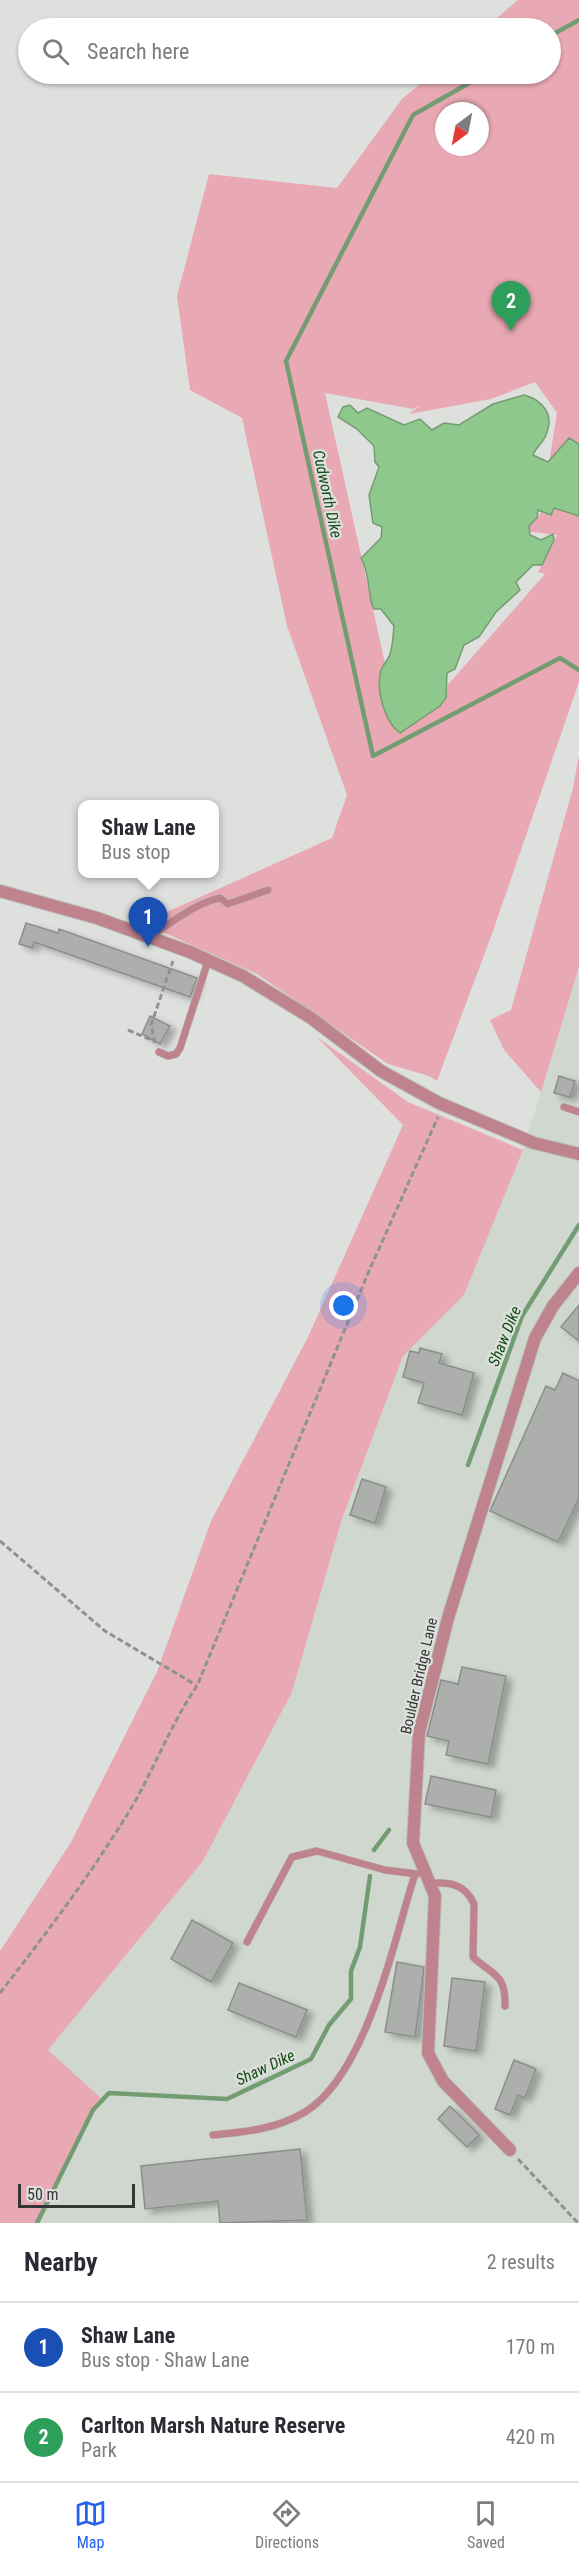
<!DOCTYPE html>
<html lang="en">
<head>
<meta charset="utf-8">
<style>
	:root { --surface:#fff; --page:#f7f7f7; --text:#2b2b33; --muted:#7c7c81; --line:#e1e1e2; --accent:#2563eb }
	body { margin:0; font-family:"Roboto Condensed",sans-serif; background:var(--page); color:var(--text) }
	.compass { position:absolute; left:435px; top:102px; width:54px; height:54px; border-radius:50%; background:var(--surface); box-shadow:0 2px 4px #0004; rotate:212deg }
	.scale { position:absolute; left:18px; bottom:15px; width:117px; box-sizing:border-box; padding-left:6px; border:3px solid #343534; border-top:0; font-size:16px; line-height:21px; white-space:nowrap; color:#343534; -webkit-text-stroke:4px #dee0de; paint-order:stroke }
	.you { position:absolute; left:344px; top:1306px; width:21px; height:21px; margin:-15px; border:4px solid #fff; border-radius:50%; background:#1a73e8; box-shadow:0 0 0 9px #1a73e833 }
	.badge { display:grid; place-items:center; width:39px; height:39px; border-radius:50%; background:var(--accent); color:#fff; font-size:20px; font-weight:700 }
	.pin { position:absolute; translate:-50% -50px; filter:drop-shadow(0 2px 3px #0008) }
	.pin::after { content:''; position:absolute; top:32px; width:21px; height:18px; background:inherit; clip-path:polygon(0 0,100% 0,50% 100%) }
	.popup { position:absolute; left:78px; top:800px; width:141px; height:78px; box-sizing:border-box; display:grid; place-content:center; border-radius:12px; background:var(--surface); filter:drop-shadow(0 2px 4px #0005); font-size:20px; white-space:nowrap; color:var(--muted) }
	.popup b { font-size:22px; color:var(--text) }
	.popup::after { content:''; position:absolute; left:50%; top:100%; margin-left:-12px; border:12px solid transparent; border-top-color:var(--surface) }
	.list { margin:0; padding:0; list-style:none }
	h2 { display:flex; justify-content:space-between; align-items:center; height:78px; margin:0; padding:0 24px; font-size:26px }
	h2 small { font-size:20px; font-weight:400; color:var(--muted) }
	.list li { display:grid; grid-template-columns:39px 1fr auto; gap:18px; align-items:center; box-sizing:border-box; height:90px; padding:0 24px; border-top:2px solid var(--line) }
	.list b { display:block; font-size:22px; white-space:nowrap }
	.list p { margin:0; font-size:20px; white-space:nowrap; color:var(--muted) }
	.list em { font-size:20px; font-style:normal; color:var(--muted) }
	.icon { flex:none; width:33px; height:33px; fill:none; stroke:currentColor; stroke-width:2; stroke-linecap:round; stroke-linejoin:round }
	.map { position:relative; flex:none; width:579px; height:2223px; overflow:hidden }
	.search { position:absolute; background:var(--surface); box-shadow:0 2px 4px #0004; left:18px; right:18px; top:18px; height:66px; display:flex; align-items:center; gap:15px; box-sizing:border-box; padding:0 21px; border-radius:33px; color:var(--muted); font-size:22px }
	.sheet { height:258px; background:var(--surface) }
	nav { display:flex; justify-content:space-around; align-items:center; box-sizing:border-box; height:84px; border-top:2px solid var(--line); background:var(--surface); font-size:16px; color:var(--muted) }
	nav a { display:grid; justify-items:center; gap:3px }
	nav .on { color:var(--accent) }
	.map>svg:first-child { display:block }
	.built { fill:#cfd7ce }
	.green { fill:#e9a9b4; fill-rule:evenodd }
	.water { fill:#8fc88c; stroke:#749c72; stroke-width:1.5 }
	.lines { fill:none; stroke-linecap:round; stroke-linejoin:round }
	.stream { stroke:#749c72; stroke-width:4.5 }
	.building { fill:#acafac; stroke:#8c8e8c; stroke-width:1.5; filter:url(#shadow) }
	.service-casing { stroke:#bcbebc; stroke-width:8 }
	.minor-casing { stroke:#bcbebc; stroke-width:14 }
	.tertiary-casing { stroke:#bcbebc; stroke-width:14 }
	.path { stroke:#909290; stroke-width:3; stroke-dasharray:6 3; stroke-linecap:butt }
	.service { stroke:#be838d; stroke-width:7 }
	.minor { stroke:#be838d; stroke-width:12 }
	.tertiary { stroke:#be838d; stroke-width:12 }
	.labels { text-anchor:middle; stroke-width:4.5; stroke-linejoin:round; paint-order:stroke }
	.street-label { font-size:15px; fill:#343534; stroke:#dee0de }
	.water-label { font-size:16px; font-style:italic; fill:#154e15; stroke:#dee0de }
</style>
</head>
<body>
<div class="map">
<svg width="579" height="2223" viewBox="0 0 579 2223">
	<defs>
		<filter id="shadow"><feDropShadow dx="6" dy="4" stdDeviation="3" flood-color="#0004"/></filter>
	</defs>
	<rect width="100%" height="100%" fill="#dee0de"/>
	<path class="built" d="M579,967v1256h-542l56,-113 9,-11 -54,-49 155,-189 89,-169 50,-173 61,-163 61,-61 59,-145z"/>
	<path class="green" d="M518,0h61v682l-86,249 -56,150 -8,-5 -41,-12 -131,-90 -115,-51 190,-85 15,-43 -60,-169 -45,-208 -52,-28 -13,-94 32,-122 128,14 65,-89 30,-25h118v-46h-65zM444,111h36v36h-36zM535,382l22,31 -16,100 -17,18 33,4 -19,37 7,2 -107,122 -42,17 -71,-320 88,16 8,-4 -12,9 82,-15z
		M579,755v212l-38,125 -37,-42 -14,-30 21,-10 62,-222z
		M317,1037l91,65 115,48 -59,145 -61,61 -61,163 -50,173 -89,169 -155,189 54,49 -9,11 -56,113h-37v-272l70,-107 87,-172 54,-151 97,-184 95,-212z"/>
	<path class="water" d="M524,395c18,5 31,19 22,40 -3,8 -10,12 -13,20l15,7 21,-24 10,6v72l-25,-8 -3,7 -13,-5 -1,8 -8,8 1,9 11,5 12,-6 1,6 -12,25h-9l-17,17 4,8 -24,22 -17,25 -15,8 -9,24 -8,4 -1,25 -6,8 -40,27c-15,-10 -23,-41 -20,-59 1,-8 8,-13 10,-20 3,-8 3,-20 4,-28l-13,-17h-7l-2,-4c-4,-15 -3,-34 -11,-47l20,-20 1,-11 -9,-4 -4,-28 10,-28 -4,-5 -1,-16 -17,-17 -19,-12 5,-10 7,-2 8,8 9,-5 37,17 16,-6 12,11 12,-7 15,2 34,-21z"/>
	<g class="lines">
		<path class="stream" d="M550,36l29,-16
			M485,74l-72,41 -127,246 87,395 187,-98 19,12
			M468,1465l54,-149 57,-91
			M374,1850l15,-20
			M37,2223l56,-113 16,-17 118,6 84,-40 18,-34 22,-26v-28l9,-24 10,-71"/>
	</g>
	<path class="building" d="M26,923l32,10 1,-4 138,49 -7,19 -156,-55 -2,6 -13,-4z
		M150,1016l20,10 -10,18 -18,-10z
		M559,1076l16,5 -5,16 -16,-4z
		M579,1305v36l-18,-14z
		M420,1348l22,6 -3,9 35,10 -12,42 -44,-12 6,-20 -21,-6 7,-26 9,2z
		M563,1373l16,8v117l-21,44 -68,-31 56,-125 9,4z
		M362,1479l24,8 -11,36 -25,-8z
		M462,1667l44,9 -18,88 -42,-9 3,-14 -22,-5 14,-56 17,4z
		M431,1776l65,14 -5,27 -66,-13z
		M192,1920l41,23 -22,39 -40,-23z
		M397,1962l27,5 -9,70 -30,-5z
		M452,1978l33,4 -9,69 -32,-5z
		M239,1983l68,27 -11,27 -68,-27z
		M514,2060l22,9 -11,29 -7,-3 -8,20 -15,-6z
		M450,2106l29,29 -12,12 -29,-28z
		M300,2149l7,71 -87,3 -2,-22 -73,8 -4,-43z"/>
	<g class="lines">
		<defs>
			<path id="service" d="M148,937c24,-13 44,-33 72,-39l8,6 40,-14
				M159,1052l9,4 8,-2 4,-6 28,-87
				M564,1107l15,5
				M429,1884c20,-3 36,0 45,20l-1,53c20,19 33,16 32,49
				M247,1942l45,-85 25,-6 68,19 32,4
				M213,2135c32,-3 64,-6 92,-23 62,-38 89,-172 110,-238"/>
			<path id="minor" d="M510,2150l-67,-69 -15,-28 7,-157 -22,-53 6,-110 29,-115 87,-280 18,-32 26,-33"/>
			<path id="tertiary" d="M0,891l97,27 93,34 53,24 68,42 70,53 58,32 95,40 45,11"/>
		</defs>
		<use href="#service" class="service-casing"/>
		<use href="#minor" class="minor-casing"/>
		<use href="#tertiary" class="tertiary-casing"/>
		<path class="path" d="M128,1030l26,11
			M155,1043l-4,-18 22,-64
			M0,1541l105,90 91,54
			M0,1993c46,-59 91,-119 130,-183 24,-40 40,-85 67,-124l172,-415 69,-154
			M518,2159l60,64"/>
		<use href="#service" class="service"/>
		<use href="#minor" class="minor"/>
		<use href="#tertiary" class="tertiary"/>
	</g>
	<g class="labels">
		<g class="street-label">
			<text transform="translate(419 1676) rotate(-77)" y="5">Boulder Bridge Lane</text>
		</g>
		<g class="water-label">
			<text transform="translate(328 494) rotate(78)" y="6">Cudworth Dike</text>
			<text transform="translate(504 1336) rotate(-68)" y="6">Shaw Dike</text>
			<text transform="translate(265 2067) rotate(-25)" y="6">Shaw Dike</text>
		</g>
	</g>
</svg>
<svg class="compass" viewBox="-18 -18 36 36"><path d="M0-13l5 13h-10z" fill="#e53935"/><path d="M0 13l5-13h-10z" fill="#7c7c81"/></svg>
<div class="scale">50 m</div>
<div class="you"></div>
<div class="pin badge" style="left:148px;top:947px;background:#1a4fb4">1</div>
<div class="popup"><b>Shaw Lane</b>Bus stop</div>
<div class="pin badge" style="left:511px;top:331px;background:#2e9e5b">2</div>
<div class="search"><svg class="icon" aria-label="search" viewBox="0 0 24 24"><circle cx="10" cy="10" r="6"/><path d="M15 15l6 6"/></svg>Search here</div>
</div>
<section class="sheet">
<h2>Nearby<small>2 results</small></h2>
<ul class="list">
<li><span class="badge" style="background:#1a4fb4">1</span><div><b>Shaw Lane</b><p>Bus stop · Shaw Lane</p></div><em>170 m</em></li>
<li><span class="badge" style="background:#2e9e5b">2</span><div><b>Carlton Marsh Nature Reserve</b><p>Park</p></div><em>420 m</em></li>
</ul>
</section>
<nav>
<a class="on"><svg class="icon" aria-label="map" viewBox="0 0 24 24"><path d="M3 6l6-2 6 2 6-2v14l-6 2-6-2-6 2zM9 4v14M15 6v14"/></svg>Map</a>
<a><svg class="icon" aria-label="directions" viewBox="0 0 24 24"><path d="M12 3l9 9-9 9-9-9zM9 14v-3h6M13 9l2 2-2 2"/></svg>Directions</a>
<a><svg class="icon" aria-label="saved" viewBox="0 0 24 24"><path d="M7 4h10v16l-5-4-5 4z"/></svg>Saved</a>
</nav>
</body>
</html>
